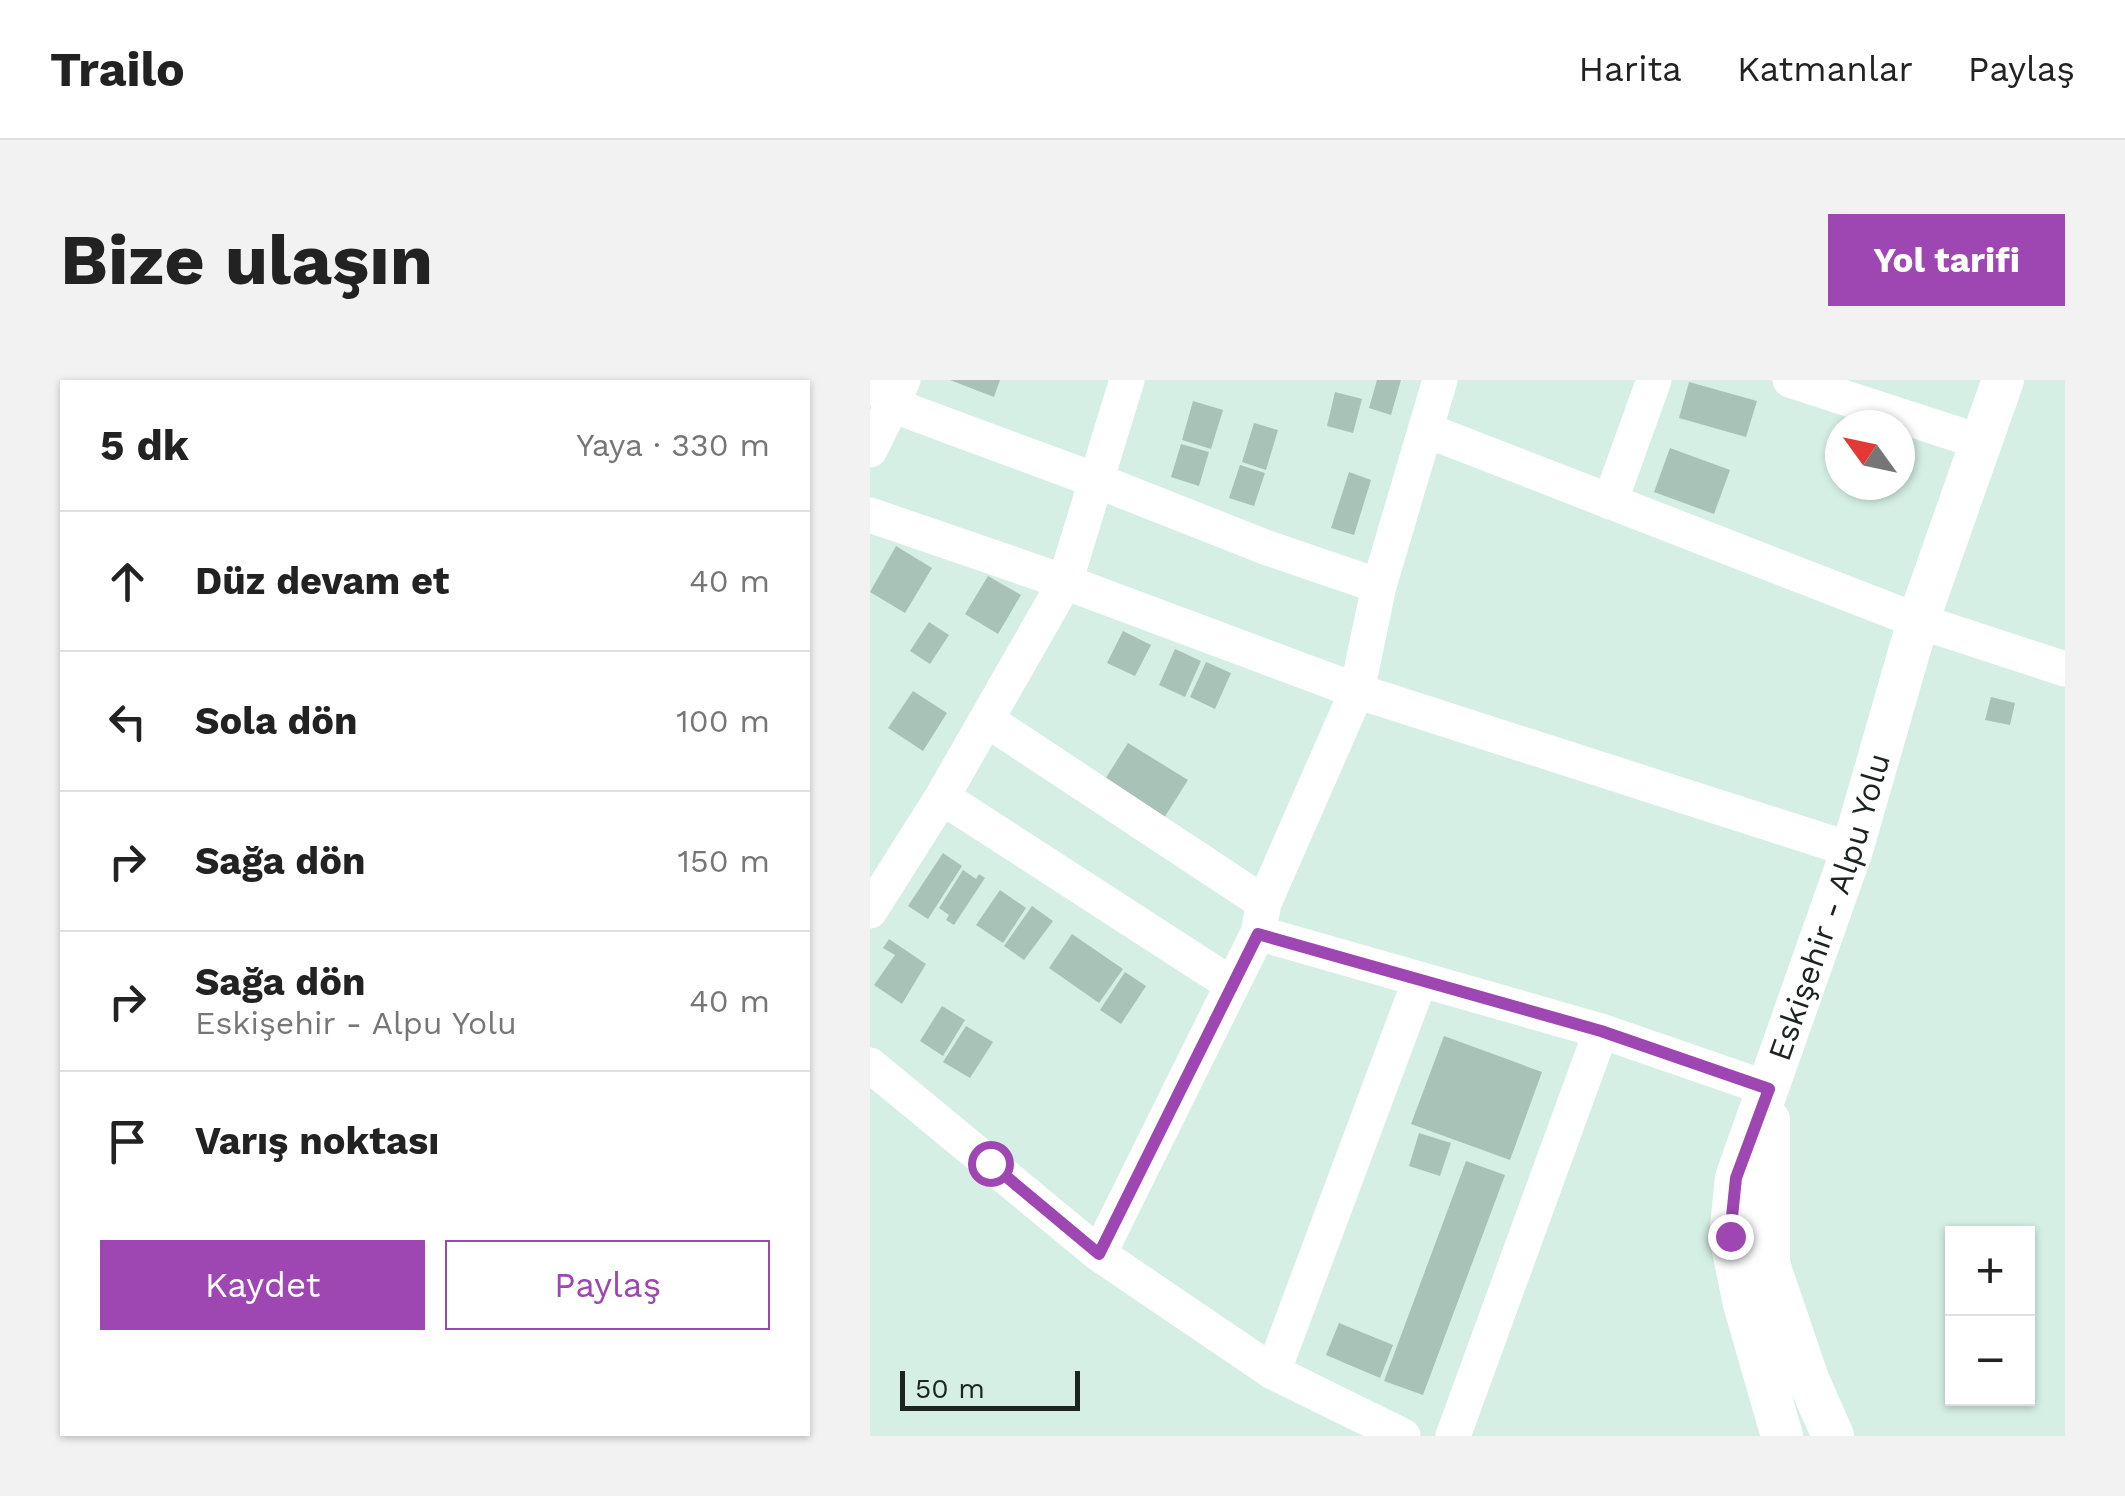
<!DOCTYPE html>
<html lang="tr">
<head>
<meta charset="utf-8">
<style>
	:root { --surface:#fff; --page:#f2f2f2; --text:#222; --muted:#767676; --line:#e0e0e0; --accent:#9e46b2 }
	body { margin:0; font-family:"Work Sans",sans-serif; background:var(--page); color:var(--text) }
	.controls { position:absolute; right:30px; bottom:30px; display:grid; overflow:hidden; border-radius:0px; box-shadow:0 2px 8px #0004 }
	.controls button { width:90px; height:90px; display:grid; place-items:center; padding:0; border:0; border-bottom:2px solid var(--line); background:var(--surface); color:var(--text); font:50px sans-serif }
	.compass { position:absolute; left:955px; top:30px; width:90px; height:90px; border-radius:50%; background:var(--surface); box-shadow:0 2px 8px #0004; rotate:303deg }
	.scale { position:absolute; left:30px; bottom:25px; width:180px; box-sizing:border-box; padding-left:10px; border:5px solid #1b2421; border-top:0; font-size:28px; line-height:35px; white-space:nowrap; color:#1b2421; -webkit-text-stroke:8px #d5efe5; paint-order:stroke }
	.stop { position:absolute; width:30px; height:30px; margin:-22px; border:8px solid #9e46b2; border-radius:50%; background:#fff }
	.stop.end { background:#9e46b2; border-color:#fff; box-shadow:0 2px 10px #0008 }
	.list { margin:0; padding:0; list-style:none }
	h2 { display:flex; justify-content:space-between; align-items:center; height:130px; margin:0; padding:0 40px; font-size:42px }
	h2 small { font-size:32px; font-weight:400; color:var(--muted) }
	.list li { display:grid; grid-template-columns:65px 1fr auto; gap:30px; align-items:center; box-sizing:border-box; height:140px; padding:0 40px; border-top:2px solid var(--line) }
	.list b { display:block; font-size:38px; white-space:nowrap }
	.list p { margin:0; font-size:32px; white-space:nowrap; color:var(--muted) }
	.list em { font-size:32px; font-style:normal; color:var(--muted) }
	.actions { display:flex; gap:20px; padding:30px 40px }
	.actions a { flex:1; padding:22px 0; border:2px solid var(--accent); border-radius:0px; text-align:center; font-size:35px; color:var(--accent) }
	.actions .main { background:var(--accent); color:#fff }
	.icon { flex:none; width:55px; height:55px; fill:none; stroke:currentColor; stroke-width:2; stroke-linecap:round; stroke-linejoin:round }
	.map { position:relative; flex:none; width:1195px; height:1056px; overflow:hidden; border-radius:0px }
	header { display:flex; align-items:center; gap:60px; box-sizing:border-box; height:140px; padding:0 50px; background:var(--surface); border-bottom:2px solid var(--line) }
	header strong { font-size:48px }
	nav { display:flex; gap:55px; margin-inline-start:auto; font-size:35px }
	.intro { display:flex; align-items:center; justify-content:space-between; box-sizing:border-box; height:240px; padding:0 60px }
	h1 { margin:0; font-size:70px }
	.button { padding:25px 45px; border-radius:0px; background:var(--accent); color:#fff; font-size:35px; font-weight:700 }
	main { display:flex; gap:60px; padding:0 60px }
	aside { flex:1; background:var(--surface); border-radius:0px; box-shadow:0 2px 8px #0004 }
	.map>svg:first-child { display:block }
	.building { fill:#a9c2b8 }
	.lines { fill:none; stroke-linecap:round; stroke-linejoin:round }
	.minor { stroke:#fff; stroke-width:35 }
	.major { stroke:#fff; stroke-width:42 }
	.route { stroke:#9e46b2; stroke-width:12 }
	.labels { text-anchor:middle; stroke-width:9; stroke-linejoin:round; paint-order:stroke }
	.street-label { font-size:32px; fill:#1b2421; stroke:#d5efe5 }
</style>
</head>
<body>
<header>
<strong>Trailo</strong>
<nav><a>Harita</a><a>Katmanlar</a><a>Paylaş</a></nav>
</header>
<div class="intro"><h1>Bize ulaşın</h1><a class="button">Yol tarifi</a></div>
<main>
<aside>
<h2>5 dk<small>Yaya · 330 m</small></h2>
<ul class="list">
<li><svg class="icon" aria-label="ahead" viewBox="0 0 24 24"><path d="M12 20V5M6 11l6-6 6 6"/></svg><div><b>Düz devam et</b></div><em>40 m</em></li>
<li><svg class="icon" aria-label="left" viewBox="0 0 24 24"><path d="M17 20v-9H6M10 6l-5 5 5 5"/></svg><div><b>Sola dön</b></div><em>100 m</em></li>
<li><svg class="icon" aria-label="right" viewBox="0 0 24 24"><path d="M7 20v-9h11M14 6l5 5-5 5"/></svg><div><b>Sağa dön</b></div><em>150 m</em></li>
<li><svg class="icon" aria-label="right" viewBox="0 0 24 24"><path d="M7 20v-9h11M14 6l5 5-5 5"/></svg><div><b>Sağa dön</b><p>Eskişehir - Alpu Yolu</p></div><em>40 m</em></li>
<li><svg class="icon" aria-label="arrive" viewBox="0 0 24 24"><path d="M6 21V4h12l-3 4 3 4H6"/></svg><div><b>Varış noktası</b></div></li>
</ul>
<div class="actions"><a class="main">Kaydet</a><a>Paylaş</a></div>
</aside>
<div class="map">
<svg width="1195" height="1056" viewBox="0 0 1195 1056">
	<rect width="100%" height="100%" fill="#d5efe5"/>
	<path class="building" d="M80,0h50l-6,17z
		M507,0h24l-10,35 -22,-7z
		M819,2l68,19 -11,36 -67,-19z
		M465,12l27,7 -9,34 -26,-7z
		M323,21l30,9 -12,39 -29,-9z
		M384,43l24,7 -12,40 -24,-8z
		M311,64l28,8 -10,34 -28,-9z
		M800,68l60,22 -16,44 -60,-22z
		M370,85l25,8 -11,33 -25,-8z
		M479,92l22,8 -17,55 -23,-7z
		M26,166l36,22 -27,45 -35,-21z
		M118,196l33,19 -23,39 -33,-20z
		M59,242l20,13 -19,29 -20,-13z
		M253,251l28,14 -16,31 -28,-13z
		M305,269l26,12 -16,36 -26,-12z
		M336,282l25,11 -16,36 -25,-12z
		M43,311l34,22 -24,38 -35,-23z
		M1121,317l24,6 -5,22 -25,-5z
		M258,363l60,37 -24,38 -60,-37z
		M73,473l19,13 -34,53 -20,-13z
		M93,490l13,9 3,-5 6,4 -31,47 -8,-5 3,-5 -10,-7z
		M130,510l26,18 -23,35 -27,-18z
		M162,526l21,15 -29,39 -20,-14z
		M202,554l51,35 -24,34 -50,-35z
		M19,559l37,25 -24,40 -28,-19 21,-30 -12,-7z
		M255,592l21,14 -25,38 -21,-14z
		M72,626l23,14 -22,36 -23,-15z
		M96,646l27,16 -23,36 -27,-16z
		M574,656l98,36 -32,88 -99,-36z
		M549,753l32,10 -11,33 -31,-10z
		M596,781l39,14 -82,220 -39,-14z
		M469,943l54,22 -13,33 -54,-23z"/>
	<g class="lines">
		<path class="minor" d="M33,0l-11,25 203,75 170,67 114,39 61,-206
			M920,0l191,62
			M556,50l492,191 147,48
			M0,70l22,-45 -19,-25
			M740,122l44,-122
			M0,135l195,67 292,109 495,159
			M117,340l277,183
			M72,417l289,187
			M0,531l72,-114 123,-215 62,-202
			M388,553l343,98
			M0,685l229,189 174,118 130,64
			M229,874l159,-321 6,-30 93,-212 22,-105
			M403,992l147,-392
			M583,1056l148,-405 168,58"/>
		<g class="major">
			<path d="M899,740v144l39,115 25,57"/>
			<path id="s1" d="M912,1056l-38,-132 -14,-68 6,-58 116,-328 66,-229 85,-241"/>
		</g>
	</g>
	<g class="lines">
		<path class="route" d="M120,783l109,91 159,-320 343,97 168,58 -33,89 -6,58"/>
	</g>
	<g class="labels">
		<g class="street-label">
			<text dy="11" stroke="none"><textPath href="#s1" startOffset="552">Eskişehir - Alpu Yolu</textPath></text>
		</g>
	</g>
</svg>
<div class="controls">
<button>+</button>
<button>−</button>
</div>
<svg class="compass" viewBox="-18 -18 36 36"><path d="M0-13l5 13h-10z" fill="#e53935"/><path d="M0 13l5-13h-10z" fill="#767676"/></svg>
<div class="scale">50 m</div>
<div class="stop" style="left:120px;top:783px"></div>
<div class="stop end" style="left:860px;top:856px"></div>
</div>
</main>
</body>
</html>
